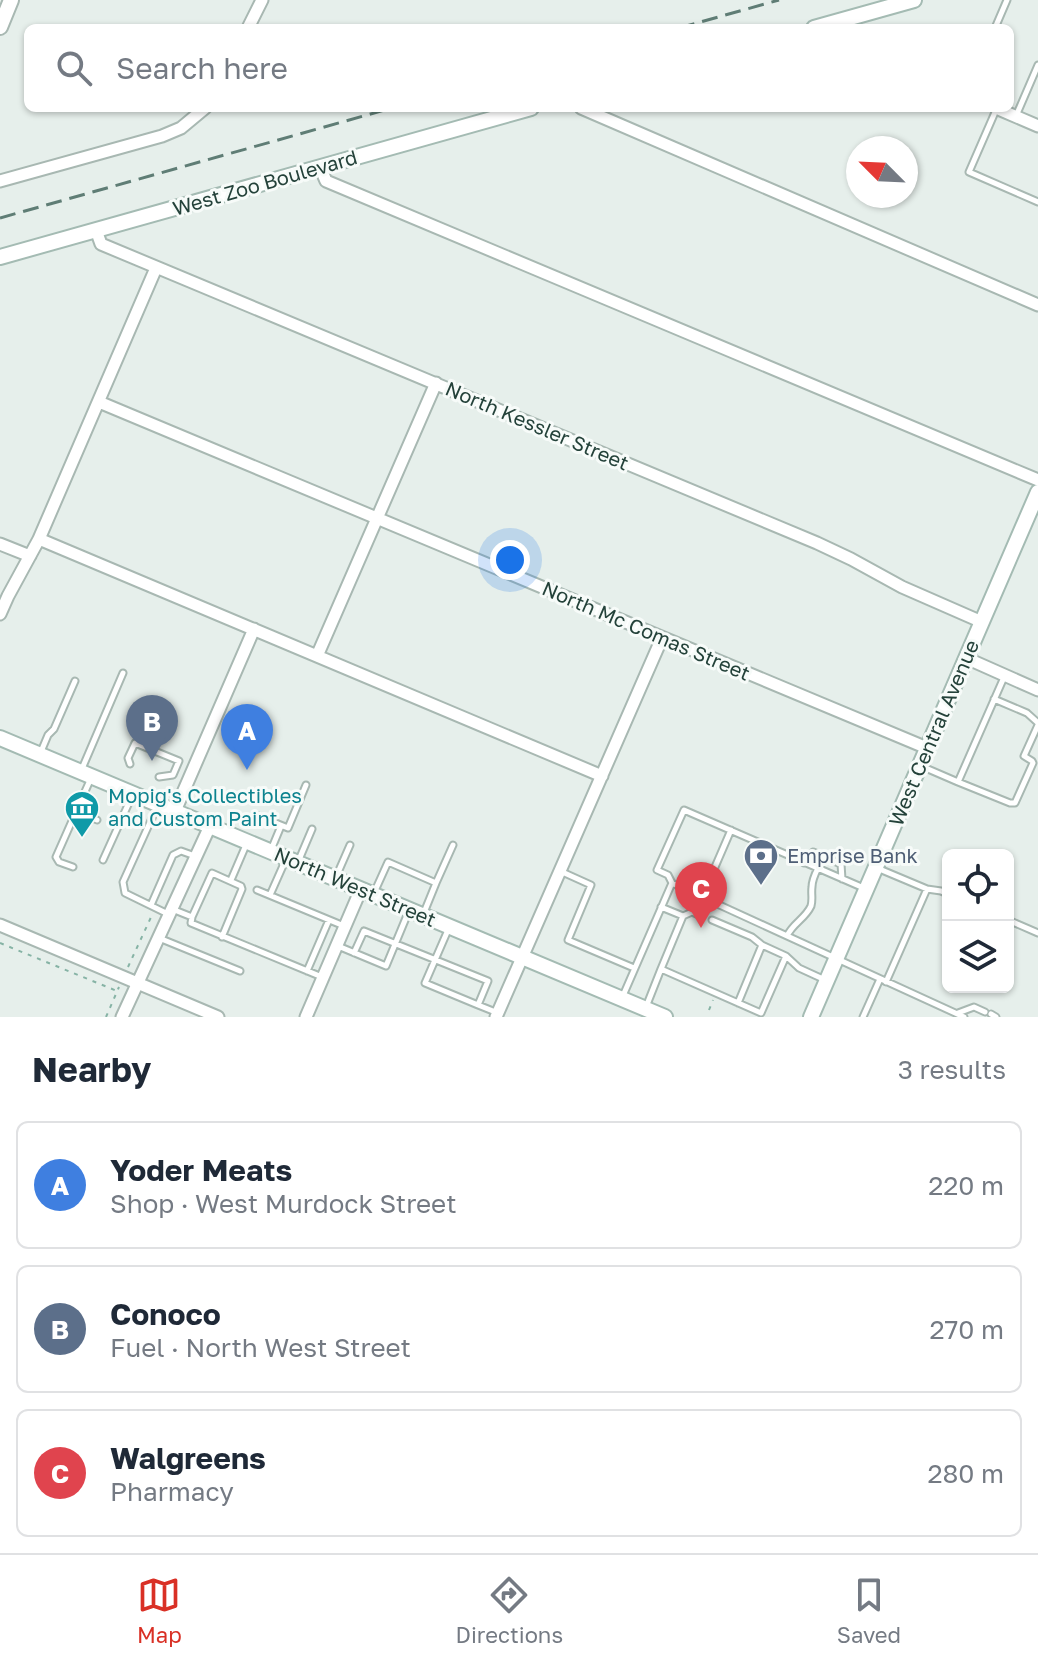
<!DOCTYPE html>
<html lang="en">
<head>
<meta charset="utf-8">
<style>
	:root { --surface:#fff; --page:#f6f6f7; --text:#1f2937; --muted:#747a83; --line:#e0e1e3; --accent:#d93025 }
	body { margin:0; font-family:"Golos Text",sans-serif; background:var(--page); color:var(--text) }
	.controls { position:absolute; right:24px; bottom:24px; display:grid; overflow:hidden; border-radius:12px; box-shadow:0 2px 6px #0004 }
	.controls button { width:72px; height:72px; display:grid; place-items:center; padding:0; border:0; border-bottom:2px solid var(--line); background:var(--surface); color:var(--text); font:40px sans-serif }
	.compass { position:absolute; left:846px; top:136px; width:72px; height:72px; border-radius:50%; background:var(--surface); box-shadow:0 2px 6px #0004; rotate:294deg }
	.you { position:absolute; left:510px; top:560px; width:28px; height:28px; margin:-20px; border:6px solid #fff; border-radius:50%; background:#1a73e8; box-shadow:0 0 0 12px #1a73e833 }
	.badge { display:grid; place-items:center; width:52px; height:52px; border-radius:50%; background:var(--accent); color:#fff; font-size:26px; font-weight:700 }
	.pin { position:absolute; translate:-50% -66px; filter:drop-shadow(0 2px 4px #0008) }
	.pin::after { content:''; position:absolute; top:42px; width:28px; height:24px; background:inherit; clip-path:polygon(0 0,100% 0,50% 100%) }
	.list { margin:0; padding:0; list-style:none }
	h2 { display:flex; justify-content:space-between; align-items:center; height:104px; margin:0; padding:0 32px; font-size:34px }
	h2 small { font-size:26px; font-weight:400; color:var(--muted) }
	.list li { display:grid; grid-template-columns:52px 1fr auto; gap:24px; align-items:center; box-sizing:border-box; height:128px; margin:0 16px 16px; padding:0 16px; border:2px solid var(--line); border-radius:12px }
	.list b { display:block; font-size:30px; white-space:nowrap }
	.list p { margin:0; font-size:26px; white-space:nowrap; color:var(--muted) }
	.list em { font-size:26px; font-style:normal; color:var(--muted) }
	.icon { flex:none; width:44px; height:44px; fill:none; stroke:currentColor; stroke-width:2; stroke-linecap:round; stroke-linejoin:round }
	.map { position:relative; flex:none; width:1038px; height:1017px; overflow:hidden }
	.search { position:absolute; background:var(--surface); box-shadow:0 2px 6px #0004; left:24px; right:24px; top:24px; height:88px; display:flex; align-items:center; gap:20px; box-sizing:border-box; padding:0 28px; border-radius:12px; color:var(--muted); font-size:30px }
	.sheet { height:536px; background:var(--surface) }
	nav { display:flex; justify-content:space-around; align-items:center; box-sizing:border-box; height:112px; border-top:2px solid var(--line); background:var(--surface); font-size:22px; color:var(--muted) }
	nav a { display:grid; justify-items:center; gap:4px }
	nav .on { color:var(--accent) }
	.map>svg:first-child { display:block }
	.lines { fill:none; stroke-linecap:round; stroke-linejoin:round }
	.service-casing { stroke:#a8b8b2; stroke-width:9 }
	.minor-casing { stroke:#a8b8b2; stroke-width:15 }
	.tertiary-casing { stroke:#a8b8b2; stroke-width:18 }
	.secondary-casing { stroke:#a4bbb3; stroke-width:18 }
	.path { stroke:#86b3a5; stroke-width:2; stroke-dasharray:4 6; stroke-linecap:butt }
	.service { stroke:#fff; stroke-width:5 }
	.minor { stroke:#fff; stroke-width:11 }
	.tertiary { stroke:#fff; stroke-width:14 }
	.secondary { stroke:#fff; stroke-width:14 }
	.rail { stroke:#5f7d75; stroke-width:3; stroke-dasharray:16 8; stroke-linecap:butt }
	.labels { text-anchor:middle; stroke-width:6; stroke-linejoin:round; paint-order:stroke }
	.street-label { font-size:20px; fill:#24423a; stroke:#f7fbf9 }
	.culture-label { font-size:20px; fill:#0d838f; stroke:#f7fbf9; text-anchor:start }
	.service-label { font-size:20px; fill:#4e5e75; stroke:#f7fbf9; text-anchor:start }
</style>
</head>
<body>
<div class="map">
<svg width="1038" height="1017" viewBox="0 0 1038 1017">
	<rect width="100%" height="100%" fill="#e6efeb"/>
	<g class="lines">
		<defs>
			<path id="service" d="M995,28l12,-28
				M996,110l-27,62 69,30
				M1016,116l22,-51
				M994,699l33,14 11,10
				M40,754l8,-19 6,-6 21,-48
				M130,764l-2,-6 7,-15 44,18 -6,14 -14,2
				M921,766l37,16 47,-107
				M81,771l42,-98
				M958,782l52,21h5l18,-40 -1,-2 -8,-5 14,-31
				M157,807l-34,75 2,11 43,21
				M77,811l20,9
				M258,816l30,12 18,-43
				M271,850l10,-24
				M103,860l29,-64
				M298,862l14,-33
				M804,863l9,-11 28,12 1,15
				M73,867l-14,-5 -3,-5 35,-79
				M877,868l50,21 14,2 7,3
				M560,871l31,14 -23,55 66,28
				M336,877l14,-32
				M231,880l15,-35
				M436,883l17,-38
				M672,883l30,14 29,-67
				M257,890l87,36
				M374,893l14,-31 48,21 -13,32
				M270,895l16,-36
				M702,897l262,120
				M151,905l22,-50 8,-4 14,5
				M172,909l20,8 -1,6 131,54
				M683,916l9,-4 7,3
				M192,917l20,-44 29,13 1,3 -20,48
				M712,920l40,17 10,8
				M1008,920l30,13
				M448,930l-23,53 53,22
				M787,936c6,-13 18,-17 24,-30 2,-7 0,-12 1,-19 0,-7 3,-13 6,-19
				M159,938l81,33
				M338,946l48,20 22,-53
				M354,953l10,-22 124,50 -10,24 20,8
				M661,969l22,-53 -22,-9
				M307,971l22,-51
				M886,982l41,-93
				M622,998l50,-115 -4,-8 -11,-5 27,-60 182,79
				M738,1003l24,-58 24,11
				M646,1007l15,-38 100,44 25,-57 13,12 24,11
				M958,1013l16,-6 11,5
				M991,1014l5,3
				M863,1017l17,-38"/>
			<path id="minor" d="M248,28l14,-28
				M581,108l457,197
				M996,108l42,18
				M320,167l6,14 712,299
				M0,181l162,-45 19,-8 24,-20
				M96,230l5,14 716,299 34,16 51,28 80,35
				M99,402l828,346
				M39,539l563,237
				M0,544l30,12
				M0,614l8,-18 31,-57 117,-271
				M317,656l119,-273
				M966,658l72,32
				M175,811l79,-182
				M0,925l218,92
				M122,1017l88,-191
				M306,1017l55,-128
				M496,1017l166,-379"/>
			<path id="tertiary" d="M0,27l11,-27"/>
			<path id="secondary" d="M814,28l100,-28
				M0,257l531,-149
				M0,738l665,279
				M811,1017l227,-525"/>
		</defs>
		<use href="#service" class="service-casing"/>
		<use href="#minor" class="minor-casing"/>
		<use href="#tertiary" class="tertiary-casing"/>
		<use href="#secondary" class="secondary-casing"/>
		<path class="path" d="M0,943l117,48
			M128,967l24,-52
			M709,1010l4,-10
			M106,1017l13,-30"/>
		<use href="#service" class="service"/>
		<use href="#minor" class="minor"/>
		<use href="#tertiary" class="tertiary"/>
		<use href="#secondary" class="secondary"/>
		<path class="rail" d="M679,28l100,-28
			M0,218l392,-110"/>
	</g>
	<defs>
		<symbol id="museum-pin" viewBox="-11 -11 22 30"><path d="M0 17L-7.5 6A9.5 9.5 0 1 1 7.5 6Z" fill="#0f9aa8" stroke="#f7fbf9"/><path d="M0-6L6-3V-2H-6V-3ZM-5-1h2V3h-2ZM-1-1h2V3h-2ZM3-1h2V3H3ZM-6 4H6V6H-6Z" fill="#fff"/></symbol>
		<symbol id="bank-pin" viewBox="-11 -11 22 30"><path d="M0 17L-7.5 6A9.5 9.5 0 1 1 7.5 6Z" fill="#5c6f8a" stroke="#f7fbf9"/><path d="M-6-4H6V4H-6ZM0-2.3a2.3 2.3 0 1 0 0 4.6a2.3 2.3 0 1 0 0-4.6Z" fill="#fff"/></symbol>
	</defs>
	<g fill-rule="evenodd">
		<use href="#museum-pin" x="62" y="788" width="40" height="54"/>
		<use href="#bank-pin" x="741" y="836" width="40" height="54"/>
	</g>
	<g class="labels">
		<g class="street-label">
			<text transform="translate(265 183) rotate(-16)" y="7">West Zoo Boulevard</text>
			<text transform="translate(537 426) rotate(23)" y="7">North Kessler Street</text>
			<text transform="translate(646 631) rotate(23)" y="7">North Mc Comas Street</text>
			<text transform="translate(934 733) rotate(-67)" y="7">West Central Avenue</text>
			<text transform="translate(355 887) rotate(23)" y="7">North West Street</text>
		</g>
		<g class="culture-label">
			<text x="108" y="803">Mopig's Collectibles<tspan x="108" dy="23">and Custom Paint</tspan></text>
		</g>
		<g class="service-label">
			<text x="787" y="863">Emprise Bank</text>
		</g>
	</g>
</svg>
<div class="controls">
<button><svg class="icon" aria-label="locate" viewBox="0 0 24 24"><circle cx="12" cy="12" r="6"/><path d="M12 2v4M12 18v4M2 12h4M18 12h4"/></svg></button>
<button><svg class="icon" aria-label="layers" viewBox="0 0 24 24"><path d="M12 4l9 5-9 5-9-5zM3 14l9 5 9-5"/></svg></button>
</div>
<svg class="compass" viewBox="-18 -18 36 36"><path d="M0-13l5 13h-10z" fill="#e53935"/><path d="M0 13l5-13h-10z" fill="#747a83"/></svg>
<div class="you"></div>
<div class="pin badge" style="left:247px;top:770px;background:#3f7fe0">A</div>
<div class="pin badge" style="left:152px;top:761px;background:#5c6f8a">B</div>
<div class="pin badge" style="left:701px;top:928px;background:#e0444e">C</div>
<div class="search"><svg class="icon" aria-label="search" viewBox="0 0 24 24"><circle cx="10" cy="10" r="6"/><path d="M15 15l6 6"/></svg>Search here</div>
</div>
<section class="sheet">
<h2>Nearby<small>3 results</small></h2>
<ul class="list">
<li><span class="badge" style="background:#3f7fe0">A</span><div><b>Yoder Meats</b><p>Shop · West Murdock Street</p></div><em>220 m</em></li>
<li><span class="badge" style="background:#5c6f8a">B</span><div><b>Conoco</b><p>Fuel · North West Street</p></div><em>270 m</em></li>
<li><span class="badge" style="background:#e0444e">C</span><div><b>Walgreens</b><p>Pharmacy</p></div><em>280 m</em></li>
</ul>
</section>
<nav>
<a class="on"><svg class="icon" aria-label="map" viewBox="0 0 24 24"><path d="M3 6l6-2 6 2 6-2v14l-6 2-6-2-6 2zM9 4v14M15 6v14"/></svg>Map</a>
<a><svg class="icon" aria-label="directions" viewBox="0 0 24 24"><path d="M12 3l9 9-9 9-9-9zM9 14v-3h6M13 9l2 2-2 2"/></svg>Directions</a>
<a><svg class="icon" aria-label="saved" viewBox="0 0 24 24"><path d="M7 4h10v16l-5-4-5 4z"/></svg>Saved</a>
</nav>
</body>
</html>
